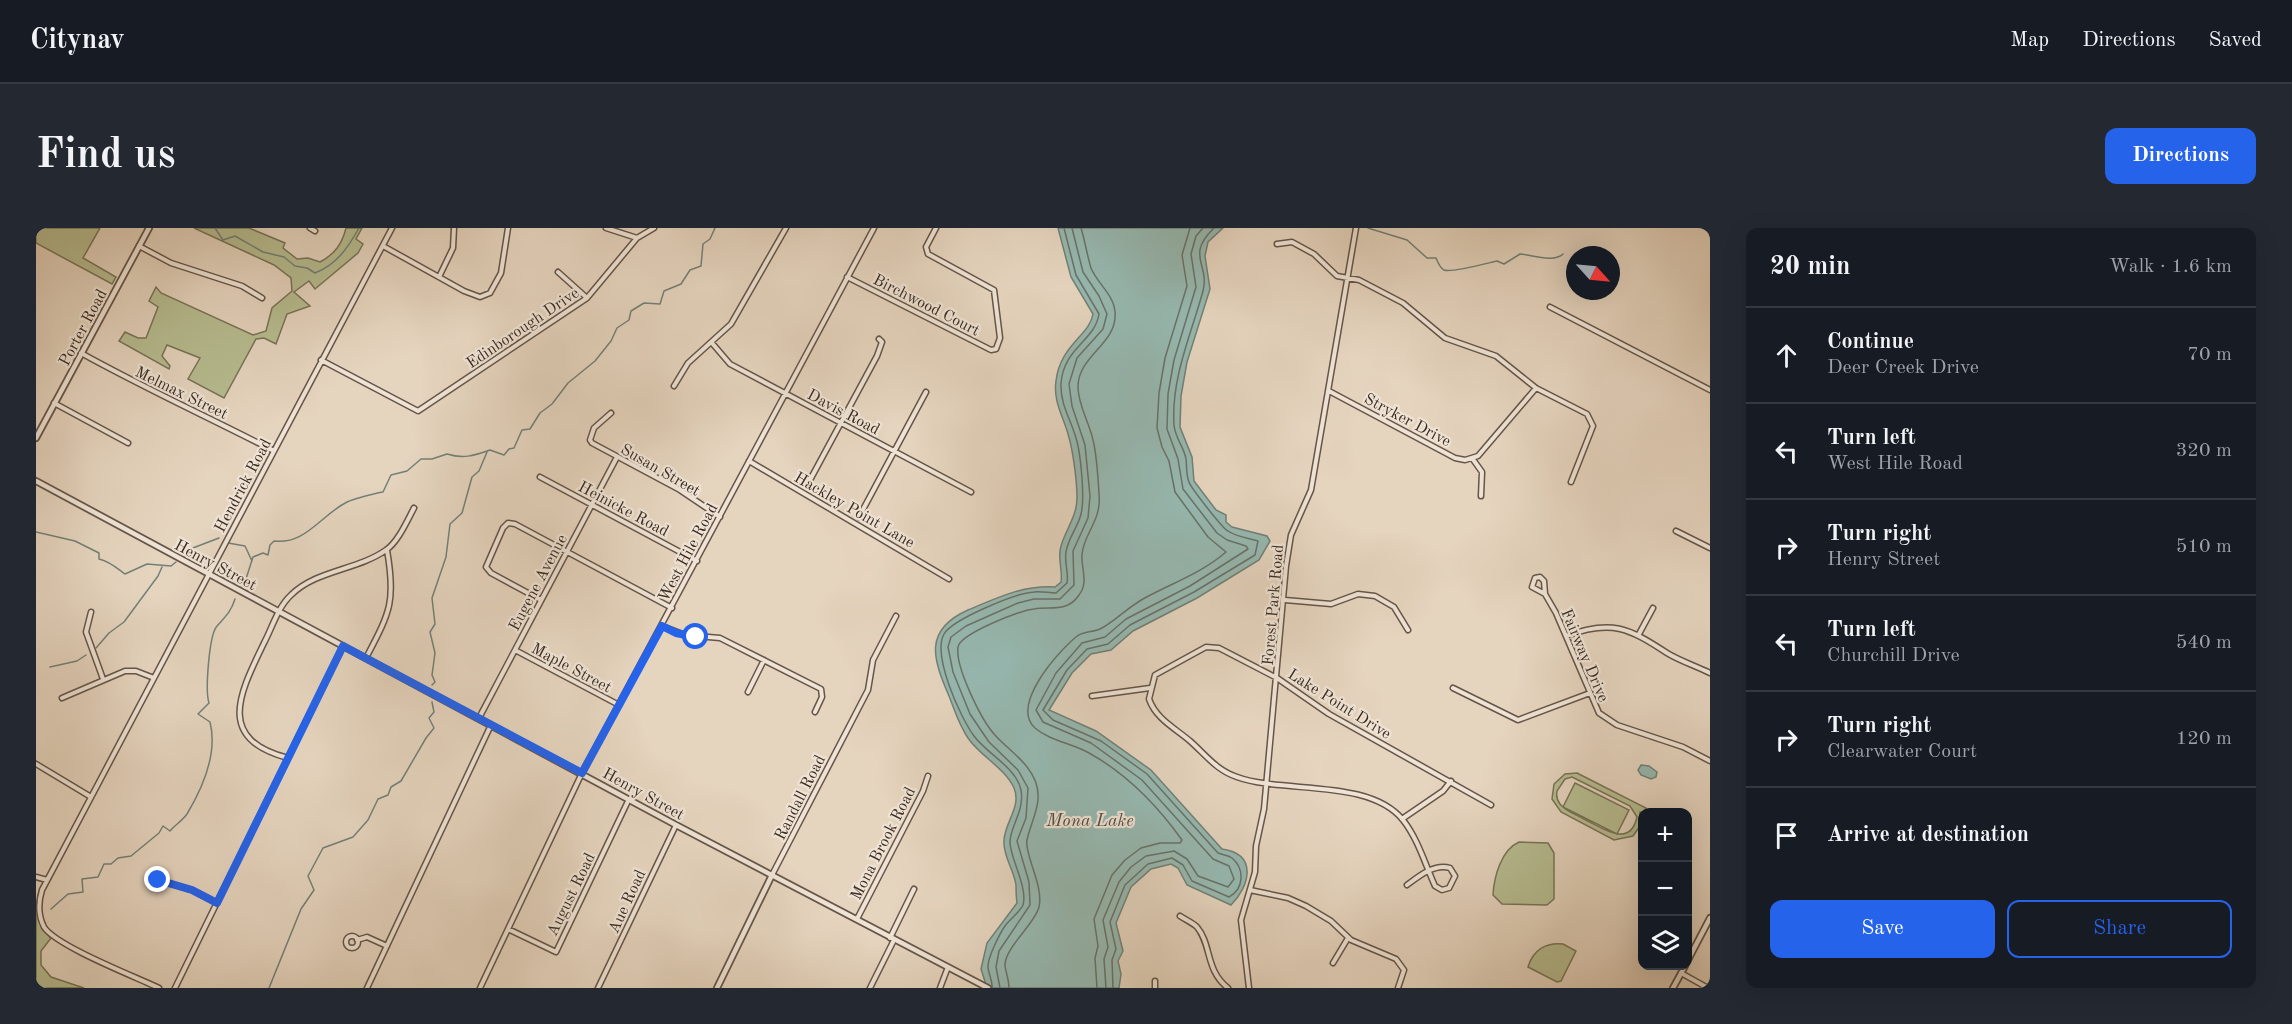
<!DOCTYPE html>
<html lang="en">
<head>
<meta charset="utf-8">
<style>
	:root { --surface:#171b24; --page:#242831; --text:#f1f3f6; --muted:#9ea1a6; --line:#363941; --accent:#2563eb }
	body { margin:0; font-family:"Old Standard TT",serif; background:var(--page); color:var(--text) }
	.controls { position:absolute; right:18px; bottom:18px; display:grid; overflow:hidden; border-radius:12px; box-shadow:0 6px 24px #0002 }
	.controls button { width:54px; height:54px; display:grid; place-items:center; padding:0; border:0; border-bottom:2px solid var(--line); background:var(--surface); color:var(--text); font:30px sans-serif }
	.compass { position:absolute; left:1530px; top:18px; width:54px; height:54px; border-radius:50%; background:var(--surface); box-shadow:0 6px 24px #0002; rotate:117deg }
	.stop { position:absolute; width:18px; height:18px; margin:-14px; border:4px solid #2563eb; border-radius:50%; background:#fff }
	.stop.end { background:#2563eb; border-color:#fff; box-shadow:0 2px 6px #0008 }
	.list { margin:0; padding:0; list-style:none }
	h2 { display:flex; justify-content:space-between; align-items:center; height:78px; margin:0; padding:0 24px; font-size:26px }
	h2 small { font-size:20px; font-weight:400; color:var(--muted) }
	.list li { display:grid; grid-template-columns:39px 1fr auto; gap:18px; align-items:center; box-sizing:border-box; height:96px; padding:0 24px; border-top:2px solid var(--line) }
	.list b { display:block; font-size:22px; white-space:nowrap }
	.list p { margin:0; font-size:20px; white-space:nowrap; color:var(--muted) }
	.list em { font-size:20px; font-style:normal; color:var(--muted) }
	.actions { display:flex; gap:12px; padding:18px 24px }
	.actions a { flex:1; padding:14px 0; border:2px solid var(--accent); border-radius:12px; text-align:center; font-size:21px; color:var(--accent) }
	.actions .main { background:var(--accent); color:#fff }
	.icon { flex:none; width:33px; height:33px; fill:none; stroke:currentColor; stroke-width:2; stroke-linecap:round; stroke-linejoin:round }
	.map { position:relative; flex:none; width:1674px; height:760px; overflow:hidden; border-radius:12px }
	header { display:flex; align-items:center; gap:36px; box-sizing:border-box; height:84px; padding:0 30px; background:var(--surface); border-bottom:2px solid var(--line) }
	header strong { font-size:28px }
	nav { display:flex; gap:33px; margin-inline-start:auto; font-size:21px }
	.intro { display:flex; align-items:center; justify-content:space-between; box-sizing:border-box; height:144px; padding:0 36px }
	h1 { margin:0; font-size:42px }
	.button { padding:15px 27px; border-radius:12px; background:var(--accent); color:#fff; font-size:21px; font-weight:700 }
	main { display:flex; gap:36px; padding:0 36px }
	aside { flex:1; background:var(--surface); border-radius:12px; box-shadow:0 6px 24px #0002 }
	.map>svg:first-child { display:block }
	.green { fill:#b6bc90; stroke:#787458; stroke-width:1.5; fill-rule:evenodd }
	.water { fill:#96b8b0; stroke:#728077; stroke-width:1.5 }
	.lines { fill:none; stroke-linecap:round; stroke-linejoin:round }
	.shore { stroke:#687268; stroke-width:1.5 }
	.stream { stroke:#728077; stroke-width:1.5 }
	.minor-casing { stroke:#665548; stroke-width:7 }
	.tertiary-casing { stroke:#665548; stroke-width:8 }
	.minor { stroke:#eee3d5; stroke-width:4 }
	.tertiary { stroke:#eee3d5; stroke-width:4.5 }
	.route { stroke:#2563eb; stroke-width:8 }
	.labels { text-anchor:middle; stroke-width:4.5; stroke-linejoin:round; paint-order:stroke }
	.street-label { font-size:16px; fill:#3b2b21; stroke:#eee3d5 }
	.water-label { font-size:18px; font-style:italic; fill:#524e45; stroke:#eee3d5 }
</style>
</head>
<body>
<header>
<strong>Citynav</strong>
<nav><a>Map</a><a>Directions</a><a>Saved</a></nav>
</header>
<div class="intro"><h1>Find us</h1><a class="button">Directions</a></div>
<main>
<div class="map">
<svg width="1674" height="760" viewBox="0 0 1674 760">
	<rect width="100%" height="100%" fill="#e5d4be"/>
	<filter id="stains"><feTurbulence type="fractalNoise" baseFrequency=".00333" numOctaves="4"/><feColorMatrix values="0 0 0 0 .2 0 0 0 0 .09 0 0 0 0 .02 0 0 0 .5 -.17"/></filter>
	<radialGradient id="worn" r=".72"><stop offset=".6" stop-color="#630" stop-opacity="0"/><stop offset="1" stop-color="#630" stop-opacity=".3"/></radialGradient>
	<path class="green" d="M0,0h64l-17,30 33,19 -4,7 -76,-41z
		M158,0h55l36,15 -2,5 14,11 11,-1 12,4c15,-8 22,-18 26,-34h16l-6,11 7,5 -5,9 -43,36 -6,-8 -15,11 16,14 -23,8 -11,30 -12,-6 -8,1 -32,59 -36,-19 12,-21 -33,-13 -5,11 8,10 -1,3 -50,-28 6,-9 13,6h8l12,-31 -9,-6 7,-14 5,6 92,42 13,-4 6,-23 20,-17 -1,-13 -17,-13z
		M1541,545l69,35 -2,4h-4v14l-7,10 -19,4 -53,-28 -9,-13 2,-15 11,-10zM1536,549l58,29 7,11c-7,32 -35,11 -53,2 -7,-4 -19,-8 -24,-15 -3,-4 -4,-8 -3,-13l8,-12z
		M1539,555l54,27 -12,24 -54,-27z
		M1483,614l29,1 6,10v46l-7,6 -45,-1 -9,-9c1,-18 8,-45 26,-53z
		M0,677l7,25 8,8 -10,13v14l10,12 33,11h-48z
		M1527,716l13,7 -15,30 -4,1 -29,-15c5,-17 18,-25 35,-23z"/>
	<path class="water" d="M1022,0h165l-15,14 -3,14 5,33 -23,73 -6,34 -1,31 12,30 2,24 22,29 10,5v7l6,5 35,9 3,5 -11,19 -62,38 -64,33 -22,19 -20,4 -19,19 -23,37 47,21 55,39 71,79c36,5 28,37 9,56l-44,-20 -9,-17 -7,-4 -20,5 -20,18 -15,36 7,28 -5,10 3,13 -2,14h-132l-6,-19 6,-26 30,-40c-1,-7 -1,-12 -1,-18 -2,-15 -13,-29 -12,-44 0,-18 18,-34 10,-53 -9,-20 -34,-32 -46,-50 -9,-13 -13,-27 -19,-42 -16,-37 -26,-66 19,-86 29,-12 54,-25 87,-23l6,-5c2,-12 -4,-24 0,-36 5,-17 16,-30 16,-48 0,-17 -4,-48 -9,-64 -5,-18 -15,-33 -12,-53 4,-36 34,-46 37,-67l-22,-37z
		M1605,537l8,1 8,6 -1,5 -5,2 -10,-4 -3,-5z"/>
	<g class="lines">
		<path class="shore" d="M956,760c1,-8 -4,-14 -4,-22 0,-9 12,-33 17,-40 5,-7 15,-14 18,-21 5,-17 -12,-45 -13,-62 -1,-15 15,-32 11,-53 -4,-22 -35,-37 -47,-54 -14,-19 -42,-81 -30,-102 9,-15 72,-41 90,-42 7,-1 15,1 22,1l11,-10c2,-11 -3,-20 -1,-31 2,-14 12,-25 15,-38 4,-15 0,-53 -3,-68 -4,-22 -18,-39 -17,-62 2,-36 34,-43 38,-70l-23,-39 -12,-47
			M964,760l-4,-21 3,-16 31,-46 -1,-23 -12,-41 9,-23 2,-30 -10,-18 -29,-28 -19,-28 -17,-42 -5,-25 3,-10 15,-11 52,-23 16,-4h26l14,-14 -1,-34 15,-33 2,-22 -5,-51 -13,-39 -3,-22 8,-26 26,-29 4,-15 -8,-18 -16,-24 -11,-44
			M973,760c0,-8 -3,-15 -4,-22 -1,-18 30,-42 34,-59 5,-21 -15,-53 -12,-67 4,-19 16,-37 9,-57 -8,-22 -28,-33 -42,-49 -13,-15 -39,-67 -36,-87 2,-13 62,-37 76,-38 17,-3 33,4 45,-14 10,-13 2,-26 3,-40 1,-21 20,-34 17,-61 -1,-17 -2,-38 -6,-54 -4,-18 -15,-35 -15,-53 0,-32 40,-43 37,-75 -1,-17 -18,-29 -24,-44 -4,-13 -6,-27 -10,-40
			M1061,760l-2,-30 3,-12 -4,-27 18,-44 13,-15 16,-12 19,-5h20l2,-3c-25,-35 -55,-66 -93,-87 -17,-10 -39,-12 -54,-25 -25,-23 23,-76 41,-91 8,-7 18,-4 26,-9 13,-7 25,-20 41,-29 27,-15 59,-26 83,-47l-18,-15 -33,-45 -6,-31 -7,-14 -5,-19 2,-35 6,-35 22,-72 -5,-31 8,-27
			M1070,760l-2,-29 4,-12 -5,-27 16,-38 12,-15 15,-11 28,-5 13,8 11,17 30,11 6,-8 -5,-13 -16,-7 -71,-79 -51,-37 -48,-21 -7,-12 20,-37 26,-30 23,-6 21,-18 64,-33 58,-37 -2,-3 -19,-6 -10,-7 -34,-44 -5,-30 -11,-30 1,-35 6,-34 22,-73 -5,-33 5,-18 7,-8
			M1077,760l-1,-28 4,-11 -6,-27 15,-37 23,-21 24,-6 11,7 9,16 37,16c15,-8 16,-28 3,-39 -4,-3 -9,-3 -14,-5l-71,-79 -46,-33 -48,-21 -10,-10 24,-40 20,-21 21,-5 22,-19 64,-33 61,-37 3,-14c-10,-3 -21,-4 -30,-10 -5,-2 -37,-43 -39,-49 -3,-7 -2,-15 -3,-23 -2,-12 -11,-21 -12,-34 -3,-47 17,-90 29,-134 7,-27 -18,-35 11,-63"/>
		<path class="stream" d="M179,0l8,12 12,-4 28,16 21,5 11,9 12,2 8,5c21,-8 33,-25 44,-45
			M1332,0l39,12 20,18h9c2,5 4,10 8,12 7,3 44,-7 53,-9l7,3 16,-10c12,1 34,9 43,0
			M0,304l39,9 24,12v6c10,2 18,9 26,15l22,-10 24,2 5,-4
			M192,315l17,3 7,15
			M149,323l34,-13
			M209,354l8,-25 10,-4 5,2 2,-10 4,-4c31,4 46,-25 73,-39 6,-3 29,-9 36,-10l8,-17 16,-4 14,-12h11l15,-5c16,5 26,2 43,-4l14,5 5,-6 5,-1 8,-18 8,-1 10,-16 12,-9 16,-21 27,-22 16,-20 6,-13 12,-8 2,-9 13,-8 16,1 4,-13 17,-7 9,-14 11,-4 2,-22 7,-5 5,-11
			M60,420l13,-15 15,-11 34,-46 4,-9
			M14,439l27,-6 9,-6
			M396,457l3,-3 -3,-7 3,-22 -5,-21 5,-8 -3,-26 14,-41 4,-33 12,-11 10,-36 7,-6 8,-19
			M15,681l17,-15 15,-2 -1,-13 16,-2 6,-13h7l7,-6 13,-2 28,-23 4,-7 7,5c5,-6 12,-10 17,-17 15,-25 31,-60 23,-92l-12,-8 11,-11c-4,-12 0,-68 8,-77 8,-9 14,-14 18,-27
			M233,760l32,-79 13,-19 -6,-14 15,-28 30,-11 15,-17 10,-21 10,-4 3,-8 10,-6 25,-43 8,-10 -5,-10 5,-6 -2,-10"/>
		<defs>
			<path id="minor" d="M274,0l5,3
				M570,0l31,10
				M1241,16l15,-2 22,12 23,22 22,4 44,23 42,35 51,18 40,32 51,26 6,12 -22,56
				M103,18l32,17 71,23 20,12
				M347,18l81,45 16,6 10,-4 11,-20 7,-45
				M522,44l29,26
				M403,49l14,-29 1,-20
				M811,49l144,73 5,-1 4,-11 -6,-48 -66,-36 -2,-7 10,-19
				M1514,79l160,83
				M676,115l18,21 241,128
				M45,125c63,35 129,65 193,98
				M285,132l97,51 169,-113 50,-60 17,-10
				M638,158l14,-23 43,-39 55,-96
				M1293,163l126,67 10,2 13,-4 58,-68
				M18,175l74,40
				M575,185l-17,15 -4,12 2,3 88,47 40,27
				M1436,230l10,14 -1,24
				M713,233l200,118
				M504,249l157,84
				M774,252l67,-124 5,-14 -3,-3
				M823,289l67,-125
				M1640,303l34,17
				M1509,366l-13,-7 3,-9 5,-1 4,4 1,13 11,19 43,100 18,12 66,22 27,14
				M505,372l-50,-27 -5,-6 17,-39 5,-5 7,1 157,84
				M1249,372l46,4 27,-10 17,2 19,11 14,23
				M55,384l-5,20 17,47
				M626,398l23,9 35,3 101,51 1,8 -7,15
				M1603,406l14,-26
				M1530,408c45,-17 63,-8 101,17 13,8 29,13 43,20
				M479,422l104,55
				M330,430c24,-46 30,-56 21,-108
				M1417,460l65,32 72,-27
				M712,464l16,-32
				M1056,468l58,-8
				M26,470l63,-27h11l18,7
				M443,490l138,-261
				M252,530c-73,-19 -48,-65 -24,-115 8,-15 14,-36 27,-48 25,-25 67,-25 95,-45 12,-8 21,-29 28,-42
				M0,536l55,33
				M1366,591l41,-28 8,-10
				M736,647l96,-185 5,-30 23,-44
				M0,649l11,3
				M122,652l34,10 25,13
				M1371,657c12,-9 28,-22 43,-17l5,8 -6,12 -7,2 -7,-4c-10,-22 -17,-47 -32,-66 -34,-42 -119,-26 -166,-43 -21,-7 -31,-22 -47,-36 -15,-13 -34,-22 -41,-42l6,-24 51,-28 13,1 58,30 52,36 162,91
				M1214,662l38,8 18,8 25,15 20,19 45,19 8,11 -6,18
				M1144,688c6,4 13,7 17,11 15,18 8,43 31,61
				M821,691l66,-128 5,-15
				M472,701l48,23 73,-153
				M310 714a6 6 0 1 1 12 0a6 6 0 1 1-12 0Z
				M854,710l24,-49
				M321,712l10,-3 20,9
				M1297,735l15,-25
				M1645,745l27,15
				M123,760c-23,-11 -103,-42 -115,-61 -6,-12 -6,-24 -2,-37l350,-662
				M139,760l168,-342
				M331,760l124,-263
				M444,760l102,-215 292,-545
				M562,760l78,-163
				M834,760l24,-48
				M904,760l8,-21
				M1119,760v-7
				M1213,760l-8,-68 14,-48 1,-26 8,-37 22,-243 5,-31 20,-45 45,-262"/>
			<path id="tertiary" d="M0,210l113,-210
				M0,253l640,344 312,163
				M1652,732l22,-42
				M681,760l55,-113
				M1637,760l12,-22"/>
		</defs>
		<use href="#minor" class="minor-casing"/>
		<use href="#tertiary" class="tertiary-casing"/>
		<use href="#minor" class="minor"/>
		<use href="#tertiary" class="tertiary"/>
	</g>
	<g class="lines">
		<path class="route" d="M122,652l34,10 25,13 126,-257 239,127 80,-147 14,7 20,4"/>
	</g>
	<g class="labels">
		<g class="street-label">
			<text transform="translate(891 76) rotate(27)" y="6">Birchwood Court</text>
			<text transform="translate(46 99) rotate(-62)" y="6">Porter Road</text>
			<text transform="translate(486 99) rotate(-34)" y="6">Edinborough Drive</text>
			<text transform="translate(146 164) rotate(26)" y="6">Melmax Street</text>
			<text transform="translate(808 183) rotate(28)" y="6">Davis Road</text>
			<text transform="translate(1372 191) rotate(28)" y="6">Stryker Drive</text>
			<text transform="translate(625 241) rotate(30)" y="6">Susan Street</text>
			<text transform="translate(206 257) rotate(-62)" y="6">Hendrick Road</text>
			<text transform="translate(588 280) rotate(28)" y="6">Heinicke Road</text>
			<text transform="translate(819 281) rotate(30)" y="6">Hackley Point Lane</text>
			<text transform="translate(651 324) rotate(-62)" y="6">West Hile Road</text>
			<text transform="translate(180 336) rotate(28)" y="6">Henry Street</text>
			<text transform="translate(501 354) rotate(-62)" y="6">Eugene Avenue</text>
			<text transform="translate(1236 377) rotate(-85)" y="6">Forest Park Road</text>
			<text transform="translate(1550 427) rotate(67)" y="6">Fairway Drive</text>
			<text transform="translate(536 439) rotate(28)" y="6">Maple Street</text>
			<text transform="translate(1304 475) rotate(32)" y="6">Lake Point Drive</text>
			<text transform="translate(608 565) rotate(29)" y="6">Henry Street</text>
			<text transform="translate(763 569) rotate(-63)" y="6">Randall Road</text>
			<text transform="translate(846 615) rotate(-63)" y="6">Mona Brook Road</text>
			<text transform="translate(534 666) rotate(-64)" y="6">August Road</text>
			<text transform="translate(590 673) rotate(-65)" y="6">Aue Road</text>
		</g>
		<g class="water-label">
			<text x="1054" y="598">Mona Lake</text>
		</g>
	</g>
	<rect width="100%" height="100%" filter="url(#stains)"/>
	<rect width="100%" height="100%" fill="url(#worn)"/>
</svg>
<div class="controls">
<button>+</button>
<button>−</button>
<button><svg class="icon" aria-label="layers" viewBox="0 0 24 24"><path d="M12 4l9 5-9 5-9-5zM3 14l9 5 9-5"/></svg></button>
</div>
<svg class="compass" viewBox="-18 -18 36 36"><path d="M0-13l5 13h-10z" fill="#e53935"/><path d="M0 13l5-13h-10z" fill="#9ea1a6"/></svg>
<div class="stop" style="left:660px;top:409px"></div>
<div class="stop end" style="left:122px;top:652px"></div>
</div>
<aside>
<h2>20 min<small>Walk · 1.6 km</small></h2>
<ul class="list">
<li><svg class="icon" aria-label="ahead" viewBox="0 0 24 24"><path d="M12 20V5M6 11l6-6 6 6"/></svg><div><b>Continue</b><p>Deer Creek Drive</p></div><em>70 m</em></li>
<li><svg class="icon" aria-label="left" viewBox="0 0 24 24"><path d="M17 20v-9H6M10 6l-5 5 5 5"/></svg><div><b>Turn left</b><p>West Hile Road</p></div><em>320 m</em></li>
<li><svg class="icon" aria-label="right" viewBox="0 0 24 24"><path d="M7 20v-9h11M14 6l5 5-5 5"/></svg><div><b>Turn right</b><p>Henry Street</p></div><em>510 m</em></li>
<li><svg class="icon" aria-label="left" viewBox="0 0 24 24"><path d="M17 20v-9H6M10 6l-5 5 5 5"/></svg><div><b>Turn left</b><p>Churchill Drive</p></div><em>540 m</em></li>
<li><svg class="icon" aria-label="right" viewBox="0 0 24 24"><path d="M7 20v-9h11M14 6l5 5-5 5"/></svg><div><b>Turn right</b><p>Clearwater Court</p></div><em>120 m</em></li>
<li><svg class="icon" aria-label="arrive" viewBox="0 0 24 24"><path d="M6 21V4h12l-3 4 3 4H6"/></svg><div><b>Arrive at destination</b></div></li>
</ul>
<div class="actions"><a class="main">Save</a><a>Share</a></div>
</aside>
</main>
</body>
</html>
